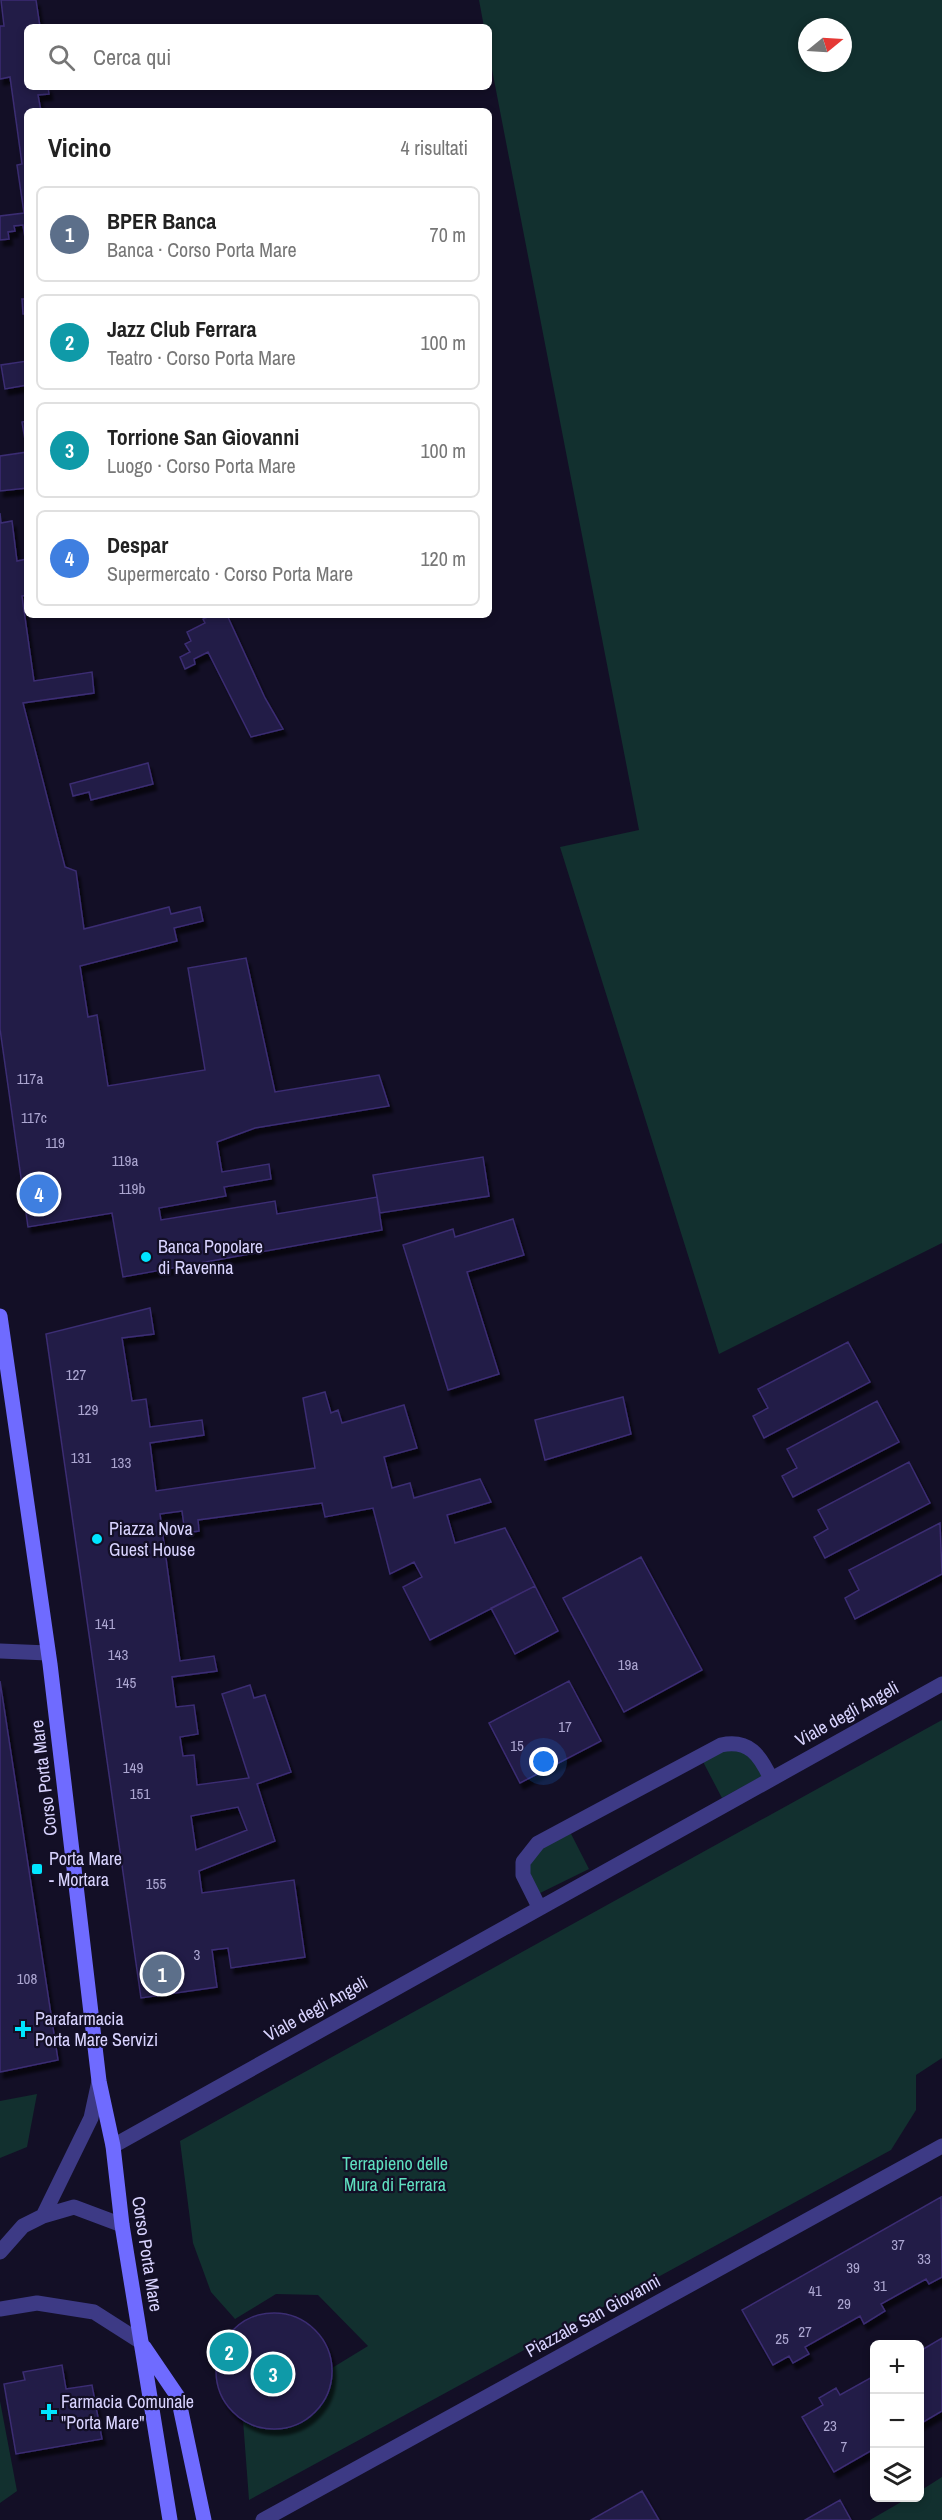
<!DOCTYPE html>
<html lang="it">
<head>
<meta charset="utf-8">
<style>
	:root { --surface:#fff; --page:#f2f2f2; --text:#222; --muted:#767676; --line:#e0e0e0; --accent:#137a85 }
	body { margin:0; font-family:"Archivo Narrow",sans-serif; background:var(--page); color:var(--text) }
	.controls { position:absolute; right:18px; bottom:18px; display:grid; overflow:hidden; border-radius:9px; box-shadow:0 3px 9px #0003 }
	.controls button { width:54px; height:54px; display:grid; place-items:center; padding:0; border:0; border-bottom:2px solid var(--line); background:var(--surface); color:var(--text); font:30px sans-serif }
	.compass { position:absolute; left:798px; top:18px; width:54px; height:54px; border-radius:50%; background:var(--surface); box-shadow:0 3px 9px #0003; rotate:72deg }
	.you { position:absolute; left:544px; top:1762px; width:21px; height:21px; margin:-15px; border:4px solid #fff; border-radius:50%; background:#1a73e8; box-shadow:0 0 0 9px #1a73e833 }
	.badge { display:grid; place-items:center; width:39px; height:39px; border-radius:50%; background:var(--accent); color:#fff; font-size:20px; font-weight:700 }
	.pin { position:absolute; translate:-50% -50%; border:3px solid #fff; box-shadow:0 2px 6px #0006 }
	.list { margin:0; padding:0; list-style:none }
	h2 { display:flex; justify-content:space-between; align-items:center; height:78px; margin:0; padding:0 24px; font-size:26px }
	h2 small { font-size:20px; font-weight:400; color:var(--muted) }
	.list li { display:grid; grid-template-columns:39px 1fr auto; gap:18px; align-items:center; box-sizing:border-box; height:96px; margin:0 12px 12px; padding:0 12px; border:2px solid var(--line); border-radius:9px }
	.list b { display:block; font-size:22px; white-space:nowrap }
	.list p { margin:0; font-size:20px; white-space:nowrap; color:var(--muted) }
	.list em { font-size:20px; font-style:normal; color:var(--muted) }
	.icon { flex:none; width:33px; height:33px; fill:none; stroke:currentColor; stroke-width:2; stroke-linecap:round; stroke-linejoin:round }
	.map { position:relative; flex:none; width:942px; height:2520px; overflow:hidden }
	.search { position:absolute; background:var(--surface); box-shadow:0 3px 9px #0003; left:24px; top:24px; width:468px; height:66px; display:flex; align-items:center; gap:15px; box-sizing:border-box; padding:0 21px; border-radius:9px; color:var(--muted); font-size:22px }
	.panel { position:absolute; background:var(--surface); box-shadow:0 3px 9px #0003; left:24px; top:108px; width:468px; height:510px; border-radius:9px }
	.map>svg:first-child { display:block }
	.green { fill:#12302f; fill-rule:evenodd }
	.building { fill:#241b47; stroke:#3b2d73; stroke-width:1.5; fill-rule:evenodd; filter:url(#shadow) }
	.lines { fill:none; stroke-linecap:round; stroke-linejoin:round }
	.street { stroke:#3d3a85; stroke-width:15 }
	.secondary { stroke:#6f6bff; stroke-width:15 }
	.poi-dot { fill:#00e5ff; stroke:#130f26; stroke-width:2 }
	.labels { text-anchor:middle; stroke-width:4.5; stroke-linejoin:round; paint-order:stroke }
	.number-label { font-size:15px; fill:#aca6d1 }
	.poi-label { font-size:18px; fill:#d9d4ff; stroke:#130f26; text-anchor:start }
	.street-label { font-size:18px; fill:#d9d4ff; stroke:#130f26 }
	.park-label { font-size:18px; fill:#5fe0c0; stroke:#130f26 }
</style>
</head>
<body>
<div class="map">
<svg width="942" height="2520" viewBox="0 0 942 2520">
	<defs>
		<filter id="shadow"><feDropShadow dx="3.5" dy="6" stdDeviation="1.5" flood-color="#0009"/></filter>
	</defs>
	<rect width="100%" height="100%" fill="#130f26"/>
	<path class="green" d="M479,0h463v1243l-223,111 -159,-507 79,-17 -150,-776v-27h-5zM807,27h36v36h-36z
		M942,1720v338l-26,17v35l-25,40 -642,350 -6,-80c46,21 84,-1 89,-52l36,-22 -50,-51 -42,-1 -41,25 -24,-27 -18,-49 -13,-102z
		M732,1743l36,30 -46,25 -22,-42z
		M567,1826l22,43 -55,27 -11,-34z
		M37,2094l-10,53 -27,11v-57z
		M0,2401l17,90 -17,12z
		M942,2477v43h-72l38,-22h12v-7z"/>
	<path class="building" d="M1,0h35l4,27h-13v60h21l1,7 -11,1 3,16h-14v140l-4,-26 -9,1 1,5 -7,1 1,7 -9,1v-24l24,-3 -7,-48 5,-1 -12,-87 -10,2v-53h4z
		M22,299h5v15h-4z
		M27,361v24l-22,4 -4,-24z
		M27,421v67l-27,3v-35l27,-4 -5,-30z
		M0,513l1,10 11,-2 5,40 10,-2v36l-5,1 12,85 58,-9 2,21 -71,10 42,164 11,4 8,58 85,-22 2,7 29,-7 3,14 -29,7 3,13 -97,25 8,51 9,-2 11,71 97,-16 -17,-102 58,-10 29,134 104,-17 10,31 -134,22 -38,14 5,30 47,-8 2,15 -47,8 2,9 -67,12 2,12 114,-19 2,13 100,-17 5,33 -259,47 -11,-64 -84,14 -28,-198z
		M212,615h15l38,83 18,31 -32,8 -43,-85 -14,7 1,5 -10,5 -5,-12 10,-5 -5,-8 6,-3 -4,-9 18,-9 -2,-4z
		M148,763l5,21 -62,16 -2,-8 -16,4 -3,-12z
		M483,1157l6,39 -109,17 -7,-38z
		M513,1219l11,36 -57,17 32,102 -51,16 -45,-145 50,-16 2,8z
		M150,1308l4,26 -32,4 10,63 14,-2 4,28 52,-7 2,15 -54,8 6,48 159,-23 -12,-70 22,-6 6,21 7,-3 4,13 62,-18 13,43 -33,9 8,31 18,-5 4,15 66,-19 11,23 -44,13 8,28 50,-15 30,58 -105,54 -27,-53 19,-10 -8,-15 -24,12 -17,-66 -48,9 -3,-14 -124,17 1,11 -14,2 -3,-22 -22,3 20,147 34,-5 3,15 -45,6 4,30 18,-2 4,29 -18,3 3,19 11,-1 3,30 52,-7 -27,-84 28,-9 4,13 11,-3 26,77 -34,12 18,57 -76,30 3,22 92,-13 11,77 -74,11 -3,-20 -16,2 5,37 -76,11 -95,-664zM238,1807l9,23 -51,20 -5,-34z
		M848,1342l22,40 -106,56 -11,-22 15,-8 -10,-19z
		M623,1397l8,37 -86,26 -10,-40z
		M877,1401l22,41 -106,55 -11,-21 15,-8 -10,-19z
		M909,1462l21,41 -105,55 -11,-21 14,-8 -10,-19z
		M940,1523l2,51 -87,45 -10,-21 14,-8 -10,-20z
		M641,1557l61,113 -78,42 -61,-114z
		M535,1586l23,45 -43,23 -24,-46z
		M0,1681l58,379 -58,12z
		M569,1681l32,60 -81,42 -31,-60z
		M941,2197l1,80 -13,7 -3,-5 -45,25 4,7 -21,13 -4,-8 -55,31 4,7 -16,9 -4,-7 -16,9 -31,-55z
		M216 2371a58 58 0 1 1 116 0a58 58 0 1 1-116 0Z
		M942,2338v73l-22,13v-73z
		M62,2365l4,24 26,-4 10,54 -86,15 -12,-70 21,-4 -2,-8z
		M874,2376v73l-40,23 -32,-55 21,-12 -4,-7 17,-10 4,7z
		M642,2491l17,29h-68z
		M840,2500l11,20h-46z"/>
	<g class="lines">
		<path class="street" d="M0,1651l48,2
			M539,1907l-16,-32v-13l15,-19 183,-98c28,-6 39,10 50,34
			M113,2146l829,-462
			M43,2216l48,-98 8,-37
			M0,2252l23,-26 20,-10 31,-9 48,18
			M0,2309l37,-6 57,9 47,30
			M263,2520l679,-374"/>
		<path class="secondary" d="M0,1316l50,348 49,417 14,65 9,79 48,295
			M144,2347l34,50 26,123"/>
	</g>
	<g class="poi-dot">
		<circle cx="146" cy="1257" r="6"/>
		<circle cx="97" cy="1539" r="6"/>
		<rect x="31" y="1863" width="12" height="12" rx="3"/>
		<path d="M20 2020h6v6h6v6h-6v6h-6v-6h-6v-6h6z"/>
		<path d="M46 2403h6v6h6v6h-6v6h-6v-6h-6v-6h6z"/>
	</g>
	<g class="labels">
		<g class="number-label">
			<text x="30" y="1084">117a</text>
			<text x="34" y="1123">117c</text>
			<text x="55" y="1148">119</text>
			<text x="125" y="1166">119a</text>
			<text x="132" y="1194">119b</text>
			<text x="76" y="1380">127</text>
			<text x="88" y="1415">129</text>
			<text x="81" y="1463">131</text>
			<text x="121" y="1468">133</text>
			<text x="105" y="1629">141</text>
			<text x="118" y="1660">143</text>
			<text x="628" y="1670">19a</text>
			<text x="126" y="1688">145</text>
			<text x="565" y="1732">17</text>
			<text x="517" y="1751">15</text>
			<text x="133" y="1773">149</text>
			<text x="140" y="1799">151</text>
			<text x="156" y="1889">155</text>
			<text x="197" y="1960">3</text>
			<text x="27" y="1984">108</text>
			<text x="898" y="2250">37</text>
			<text x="924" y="2264">33</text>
			<text x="853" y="2273">39</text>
			<text x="880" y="2291">31</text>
			<text x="815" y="2296">41</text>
			<text x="844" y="2309">29</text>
			<text x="805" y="2337">27</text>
			<text x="782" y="2344">25</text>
			<text x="830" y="2431">23</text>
			<text x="844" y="2452">7</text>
		</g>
		<g class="poi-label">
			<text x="158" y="1253">Banca Popolare<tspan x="158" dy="21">di Ravenna</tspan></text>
			<text x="109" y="1535">Piazza Nova<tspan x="109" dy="21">Guest House</tspan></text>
			<text x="49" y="1865">Porta Mare<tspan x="49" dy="21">- Mortara</tspan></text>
			<text x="35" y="2025">Parafarmacia<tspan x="35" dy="21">Porta Mare Servizi</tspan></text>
			<text x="61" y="2408">Farmacia Comunale<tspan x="61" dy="21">"Porta Mare"</tspan></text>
		</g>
		<g class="street-label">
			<text transform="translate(847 1714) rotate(-29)" y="6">Viale degli Angeli</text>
			<text transform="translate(44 1778) rotate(-97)" y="6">Corso Porta Mare</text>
			<text transform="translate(316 2009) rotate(-29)" y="6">Viale degli Angeli</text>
			<text transform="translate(147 2254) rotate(81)" y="6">Corso Porta Mare</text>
			<text transform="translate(593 2316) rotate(-29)" y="6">Piazzale San Giovanni</text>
		</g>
		<g class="park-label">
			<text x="395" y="2170">Terrapieno delle<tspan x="395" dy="21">Mura di Ferrara</tspan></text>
		</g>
	</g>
</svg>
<div class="controls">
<button>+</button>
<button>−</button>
<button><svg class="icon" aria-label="layers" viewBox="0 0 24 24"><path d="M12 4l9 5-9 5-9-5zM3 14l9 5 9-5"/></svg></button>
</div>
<svg class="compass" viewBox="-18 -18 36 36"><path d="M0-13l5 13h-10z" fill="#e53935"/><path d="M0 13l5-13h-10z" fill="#767676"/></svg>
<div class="you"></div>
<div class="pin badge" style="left:162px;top:1974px;background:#5c6f8a">1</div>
<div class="pin badge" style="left:229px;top:2352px;background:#0f9aa8">2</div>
<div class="pin badge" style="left:273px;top:2374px;background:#0f9aa8">3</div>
<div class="pin badge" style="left:39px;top:1194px;background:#3f7fe0">4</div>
<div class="search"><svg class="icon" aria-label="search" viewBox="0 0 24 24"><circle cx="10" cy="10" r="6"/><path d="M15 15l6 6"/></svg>Cerca qui</div>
<section class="panel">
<h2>Vicino<small>4 risultati</small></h2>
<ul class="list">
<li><span class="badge" style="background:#5c6f8a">1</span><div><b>BPER Banca</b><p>Banca · Corso Porta Mare</p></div><em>70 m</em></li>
<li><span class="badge" style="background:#0f9aa8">2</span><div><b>Jazz Club Ferrara</b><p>Teatro · Corso Porta Mare</p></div><em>100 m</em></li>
<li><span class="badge" style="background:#0f9aa8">3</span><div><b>Torrione San Giovanni</b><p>Luogo · Corso Porta Mare</p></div><em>100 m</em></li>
<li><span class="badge" style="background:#3f7fe0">4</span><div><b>Despar</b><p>Supermercato · Corso Porta Mare</p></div><em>120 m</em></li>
</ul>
</section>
</div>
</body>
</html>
